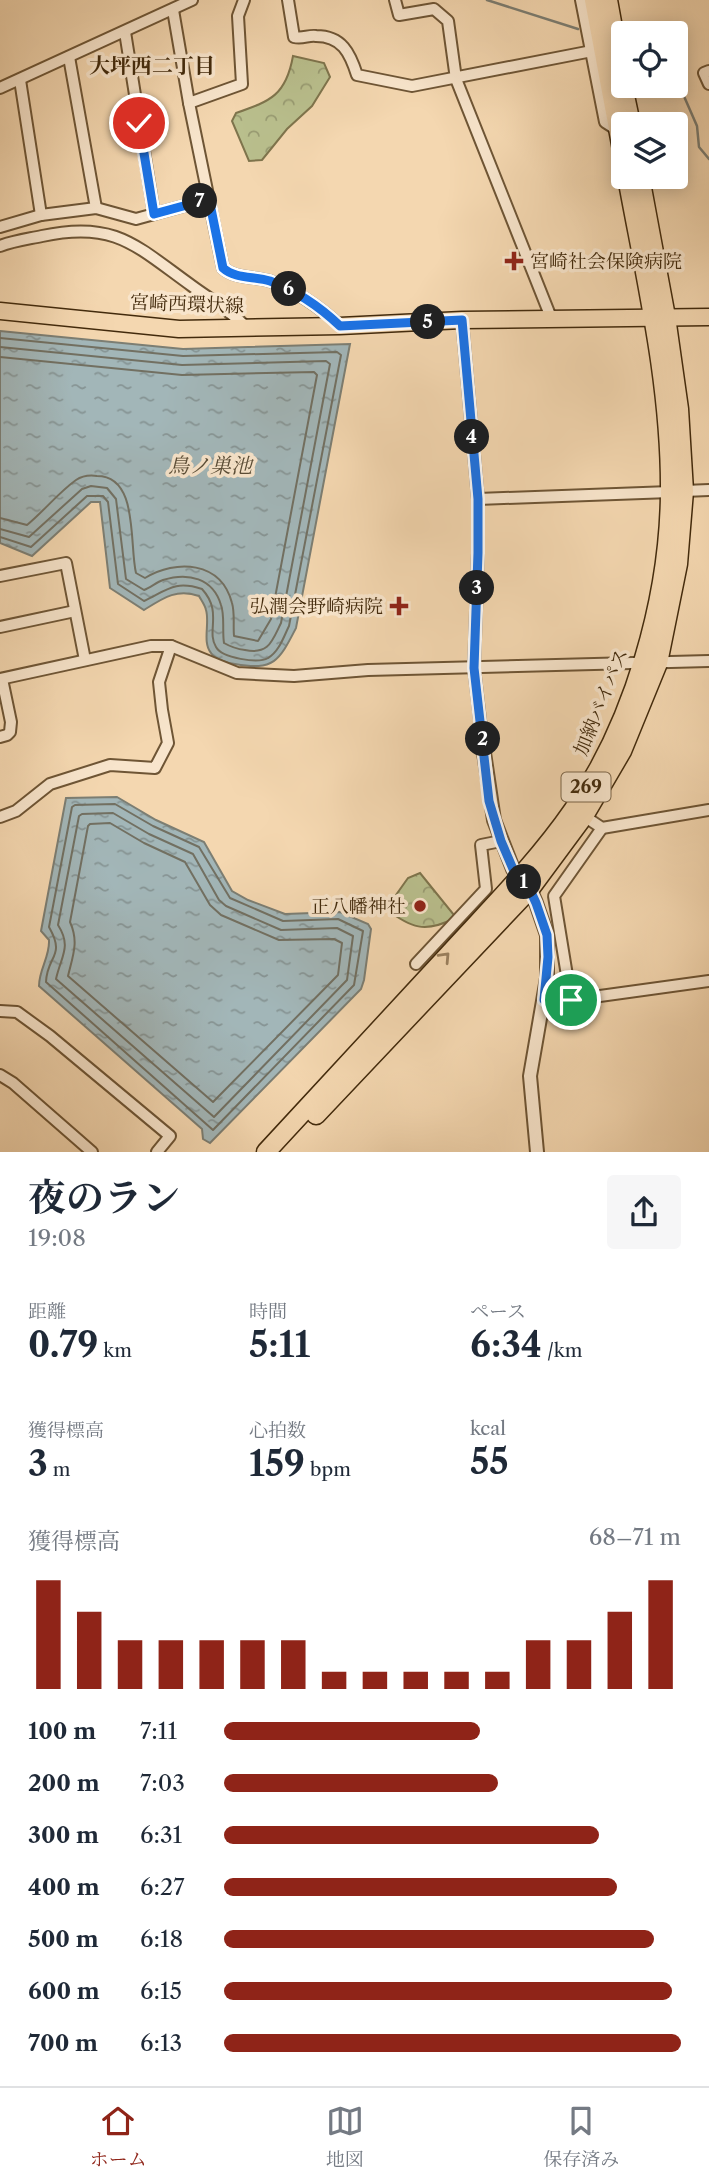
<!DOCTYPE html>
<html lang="ja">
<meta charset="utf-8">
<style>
body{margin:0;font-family:"Libre Caslon Text","Noto Serif JP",serif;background:#f6f6f7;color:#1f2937;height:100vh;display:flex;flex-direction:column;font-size:26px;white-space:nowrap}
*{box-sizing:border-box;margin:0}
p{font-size:23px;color:#747a83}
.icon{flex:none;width:38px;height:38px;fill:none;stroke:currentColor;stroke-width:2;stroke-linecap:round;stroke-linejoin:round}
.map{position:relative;height:1152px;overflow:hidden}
.sheet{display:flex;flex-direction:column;background:#fff;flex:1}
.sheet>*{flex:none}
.buttons{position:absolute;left:611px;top:21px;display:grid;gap:14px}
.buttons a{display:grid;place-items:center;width:77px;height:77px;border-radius:7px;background:#fff;box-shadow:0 4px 18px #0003;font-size:35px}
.pin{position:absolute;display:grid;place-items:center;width:60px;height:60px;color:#fff;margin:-30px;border:4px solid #fff;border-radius:50%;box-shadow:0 2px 7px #0007}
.km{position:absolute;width:35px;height:35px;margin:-18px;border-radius:50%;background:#222;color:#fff;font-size:19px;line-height:35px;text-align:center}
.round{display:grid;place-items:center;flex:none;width:74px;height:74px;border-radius:7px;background:#f6f6f7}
.overview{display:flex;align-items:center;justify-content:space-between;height:119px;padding:0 28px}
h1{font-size:38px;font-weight:700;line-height:52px}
.figures{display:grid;grid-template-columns:repeat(3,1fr);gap:10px;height:119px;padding:7px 28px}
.figures div{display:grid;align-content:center}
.figures b{font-size:35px;font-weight:700}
.figures small{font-size:19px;font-weight:400}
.figures p{font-size:19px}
.chart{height:196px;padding:14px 28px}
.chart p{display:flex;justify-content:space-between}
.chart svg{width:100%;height:126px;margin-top:7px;stroke:#8f2418;stroke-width:6}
ul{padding:0 28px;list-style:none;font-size:23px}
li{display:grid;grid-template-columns:112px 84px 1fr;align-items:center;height:52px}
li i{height:18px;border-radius:9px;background:#8f2418}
.menu{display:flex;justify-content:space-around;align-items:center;height:98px;border-top:2px solid #e0e1e3;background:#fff;font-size:19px;color:#747a83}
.menu a{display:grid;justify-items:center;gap:4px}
.menu .current{color:#8f2418}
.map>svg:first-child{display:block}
.forest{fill:url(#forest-crowns);stroke:#7e744c;stroke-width:2}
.water{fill:url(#water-ripples);stroke:#7c7e73;stroke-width:2}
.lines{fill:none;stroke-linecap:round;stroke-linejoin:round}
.shore{stroke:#727062;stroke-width:2}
.stream{stroke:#7c7e73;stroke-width:2.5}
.minor-casing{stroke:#6e5535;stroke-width:14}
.tertiary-casing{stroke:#6e5535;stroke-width:16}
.primary-casing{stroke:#422a0c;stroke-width:19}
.trunk-casing{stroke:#422a0c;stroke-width:21}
.minor{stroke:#f8e5cc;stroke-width:10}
.tertiary{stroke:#f8e5cc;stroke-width:12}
.primary{stroke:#f4d7b0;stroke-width:16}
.trunk{stroke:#f4d7b0;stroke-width:18}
.oneway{stroke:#9b805e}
.route-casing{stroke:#fff;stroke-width:14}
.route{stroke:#1a73e8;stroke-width:9}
.poi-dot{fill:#8f2418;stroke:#f8e5cc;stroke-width:2.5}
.labels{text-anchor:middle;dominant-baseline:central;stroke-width:7;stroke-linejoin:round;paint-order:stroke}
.shield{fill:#f8e5cc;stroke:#796246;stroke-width:2}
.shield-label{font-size:18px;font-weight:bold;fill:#422a0c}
.poi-label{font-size:19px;fill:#422a0c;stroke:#f8e5cc;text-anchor:end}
.street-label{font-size:19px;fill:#422a0c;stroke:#f8e5cc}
.neighbourhood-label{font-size:21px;font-weight:bold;fill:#422a0c;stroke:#f8e5cc}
.water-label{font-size:21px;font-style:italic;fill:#5a4d37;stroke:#f8e5cc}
</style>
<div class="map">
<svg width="709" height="1152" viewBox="0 0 709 1152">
<defs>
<pattern id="forest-crowns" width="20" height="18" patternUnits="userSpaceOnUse" patternTransform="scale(1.75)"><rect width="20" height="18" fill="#b9bf8d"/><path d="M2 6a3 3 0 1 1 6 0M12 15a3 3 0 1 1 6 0" fill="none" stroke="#989b72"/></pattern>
<pattern id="water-ripples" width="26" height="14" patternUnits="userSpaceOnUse" patternTransform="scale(1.75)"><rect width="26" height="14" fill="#a2b6b8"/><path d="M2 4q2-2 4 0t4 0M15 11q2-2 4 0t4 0" fill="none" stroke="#869494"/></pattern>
</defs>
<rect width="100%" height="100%" fill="#f4d7b0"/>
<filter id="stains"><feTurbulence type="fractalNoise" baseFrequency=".00286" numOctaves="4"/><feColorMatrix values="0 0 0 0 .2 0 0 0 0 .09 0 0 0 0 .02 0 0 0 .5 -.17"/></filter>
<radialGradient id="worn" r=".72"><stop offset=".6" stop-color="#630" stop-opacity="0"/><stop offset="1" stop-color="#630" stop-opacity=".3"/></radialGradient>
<g class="forest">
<path d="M293 56 324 63 330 77 312 106 287 129 262 160 249 161 232 121 236 113C271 101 286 95 293 56Z"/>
<path d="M420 873 454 915 453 919C425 933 411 928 386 909L408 878Z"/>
</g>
<g class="water">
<path d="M0 331 183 349 350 344 296 628C279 661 274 671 235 664 227 663 215 659 211 653 202 642 210 623 206 610 205 605 201 600 199 596 177 588 163 598 144 610L110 588 100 502H91L32 556 0 543Z"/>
<path d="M117 797 156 820 204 842 232 891 248 900 285 914 340 912 368 924 371 929 364 980 361 989 210 1143 203 1139 202 1129 39 986C39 969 50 957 49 940L41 931 66 798Z"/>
</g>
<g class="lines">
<g class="shore">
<path d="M0 338 183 356 337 352 341 355 289 626C284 636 279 652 268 658 258 664 222 658 216 647 206 631 223 612 202 589 175 580 167 590 144 601L118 584 108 502 103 496H87L31 547 0 537"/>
<path d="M0 347 182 365 326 361 330 364 281 623C272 641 269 655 245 650 237 649 231 647 224 643 222 631 225 616 221 605 213 578 188 572 163 580 157 582 151 587 144 590L126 579 116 499 107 488 91 486 82 489 29 537 0 529"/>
<path d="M0 357 182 375 314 372 317 375 271 619 258 641 234 636C233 626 235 613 232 603 221 561 176 559 145 578L136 573C129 544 139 476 97 476 90 475 82 476 76 480 58 493 44 511 27 525L0 518"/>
<path d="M115 804 153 826 199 847 230 898 283 921 338 919 363 931 354 985 213 1130 46 982C47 955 66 957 49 927L72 807 75 805Z"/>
<path d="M113 813 149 834 193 854 219 900 226 906 281 930 337 928 353 936 347 980 214 1117 56 979C61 956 72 947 58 925L79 816 82 814Z"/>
<path d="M110 823 144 843 185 862 210 905 221 915 279 940 334 939 342 943 338 975 213 1102 68 976C73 955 79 942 70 922L88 826 90 824Z"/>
</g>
<g class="stream">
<polyline points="487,0 578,29"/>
<polyline points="676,78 697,126 699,147 709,159"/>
</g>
<defs>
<g id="minor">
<path d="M288 0 294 37C303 39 308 35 316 36 342 36 350 53 357 75L412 86 592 51"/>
<polyline points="395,0 399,15 434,9 448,21 456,79 552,320"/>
<polyline points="581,0 605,122 619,131"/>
<path d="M173 10 189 103 223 268C235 279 254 276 270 281 296 291 320 307 340 326"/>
<polyline points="125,32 154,214"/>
<polyline points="69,57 96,208"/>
<polyline points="709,71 704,73 709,84"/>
<polyline points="20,80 41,215"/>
<polyline points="0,88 192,0"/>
<polyline points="189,103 242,84 238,16 244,0"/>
<polyline points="0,227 41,215 96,208 136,219 209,199"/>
<path d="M0 246C13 241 28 239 42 236 115 220 136 246 192 286 211 300 231 311 247 328"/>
<polyline points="462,320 478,499 478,553 474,668 483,746"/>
<polyline points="684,491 709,490"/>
<polyline points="478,499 670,492"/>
<polyline points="0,576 66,563 85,660"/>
<polyline points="0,627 75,611"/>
<polyline points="0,679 151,646 171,646 237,673 294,676 368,670 709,661"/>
<polyline points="0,737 7,735 10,732 11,722 2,679"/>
<polyline points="584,816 602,828 709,810"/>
<polyline points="0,817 16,811 50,784 110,765 155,768 168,743 162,710 159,682 171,646"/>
<polyline points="416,964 486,889 481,845 501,841"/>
<polyline points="544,1000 571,1000 709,981"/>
<polyline points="571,1000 554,896 602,828"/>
<polyline points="0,1011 17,1012 50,1036 170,1136 157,1152"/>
<polyline points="0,1075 13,1083 92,1152"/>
</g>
<polyline id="tertiary" points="483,746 494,820 513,869 530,889 536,903 547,935 547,978 530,1076 537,1152"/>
<polyline id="primary" points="0,311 179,329 340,326 462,320 709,317"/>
<g id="trunk">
<polyline points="594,0 623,155"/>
<polyline points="608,0 623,83"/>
<polyline points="623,86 631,124"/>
<polyline points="316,1115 530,889 584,816 622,751 658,663 678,564 684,491 679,409 666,317 640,177"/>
<path d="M266 1152C327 1086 388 1020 449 954 491 908 537 862 573 810 634 722 669 599 670 493 671 386 646 281 627 177"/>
</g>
</defs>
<use href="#minor" class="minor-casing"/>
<use href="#tertiary" class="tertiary-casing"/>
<use href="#primary" class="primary-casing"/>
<use href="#trunk" class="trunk-casing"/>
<use href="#minor" class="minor"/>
<use href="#tertiary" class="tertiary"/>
<use href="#primary" class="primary"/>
<use href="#trunk" class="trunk"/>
</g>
<defs><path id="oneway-chevron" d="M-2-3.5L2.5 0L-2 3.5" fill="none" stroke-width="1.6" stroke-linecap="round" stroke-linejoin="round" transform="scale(1.75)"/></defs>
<use class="oneway" href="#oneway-chevron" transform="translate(445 957) rotate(-47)"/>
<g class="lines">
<defs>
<path id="route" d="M139 123 154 214 209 199 223 268C235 279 254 276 270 281 297 291 320 307 340 326L462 320 478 499V553L474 668 489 801 501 841 513 869 530 890 536 903 547 935 548 957 544 1000H571"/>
</defs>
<use href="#route" class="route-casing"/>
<use href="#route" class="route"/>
</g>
<g class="poi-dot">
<path d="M510.5 250.5h7v7h7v7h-7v7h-7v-7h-7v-7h7z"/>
<path d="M395.5 595.5h7v7h7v7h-7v7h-7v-7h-7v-7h7z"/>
<circle cx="420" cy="906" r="7"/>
</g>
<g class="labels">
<rect class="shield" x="561.5" y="772.5" width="49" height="29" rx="5"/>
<g class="shield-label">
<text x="586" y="787">269</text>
</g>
<g class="poi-label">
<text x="530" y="261" text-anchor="start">宮崎社会保険病院</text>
<text x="383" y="606">弘潤会野崎病院</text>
<text x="406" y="906">正八幡神社</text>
</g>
<g class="street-label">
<text transform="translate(187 304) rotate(2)">宮崎西環状線</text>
<text transform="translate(601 702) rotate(-68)">加納バイパス</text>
</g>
<g class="neighbourhood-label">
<text x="152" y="65">大坪西二丁目</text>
</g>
<g class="water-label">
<text x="210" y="465">鳥ノ巣池</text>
</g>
</g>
<rect width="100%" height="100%" filter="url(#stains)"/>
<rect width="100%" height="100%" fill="url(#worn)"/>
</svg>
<div class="buttons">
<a><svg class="icon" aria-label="locate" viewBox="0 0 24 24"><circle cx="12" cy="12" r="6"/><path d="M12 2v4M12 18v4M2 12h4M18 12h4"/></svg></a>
<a><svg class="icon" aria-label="layers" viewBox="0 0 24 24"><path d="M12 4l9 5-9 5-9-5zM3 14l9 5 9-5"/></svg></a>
</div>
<div class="pin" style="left:571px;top:1000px;background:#1e9e55"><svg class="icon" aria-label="arrive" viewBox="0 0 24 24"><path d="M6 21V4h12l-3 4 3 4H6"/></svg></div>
<div class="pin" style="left:139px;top:123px;background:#d93025"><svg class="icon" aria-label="check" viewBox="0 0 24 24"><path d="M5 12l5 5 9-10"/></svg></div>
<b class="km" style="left:524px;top:882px">1</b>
<b class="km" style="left:483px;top:739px">2</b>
<b class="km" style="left:477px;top:588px">3</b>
<b class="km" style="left:472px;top:437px">4</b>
<b class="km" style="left:428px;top:322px">5</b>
<b class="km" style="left:289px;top:289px">6</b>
<b class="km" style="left:200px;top:201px">7</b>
</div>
<section class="sheet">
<div class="overview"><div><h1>夜のラン</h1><p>19:08</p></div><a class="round"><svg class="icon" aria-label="share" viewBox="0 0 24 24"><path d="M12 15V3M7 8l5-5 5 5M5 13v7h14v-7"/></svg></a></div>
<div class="figures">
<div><p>距離</p><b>0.79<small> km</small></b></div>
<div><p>時間</p><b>5:11</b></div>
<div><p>ペース</p><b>6:34<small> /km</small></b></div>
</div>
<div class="figures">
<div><p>獲得標高</p><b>3<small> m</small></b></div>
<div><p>心拍数</p><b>159<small> bpm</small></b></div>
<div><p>kcal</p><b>55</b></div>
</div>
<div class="chart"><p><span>獲得標高</span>68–71 m</p>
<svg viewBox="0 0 160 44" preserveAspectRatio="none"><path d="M5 44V6M15 44V17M25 44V27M35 44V27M45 44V27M55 44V27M65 44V27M75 44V38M85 44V38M95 44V38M105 44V38M115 44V38M125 44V27M135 44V27M145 44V17M155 44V6"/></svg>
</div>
<ul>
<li><b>100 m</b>7:11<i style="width:56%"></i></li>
<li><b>200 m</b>7:03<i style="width:60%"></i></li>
<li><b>300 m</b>6:31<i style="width:82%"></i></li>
<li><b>400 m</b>6:27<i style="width:86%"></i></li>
<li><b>500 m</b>6:18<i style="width:94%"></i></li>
<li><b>600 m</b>6:15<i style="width:98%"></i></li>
<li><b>700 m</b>6:13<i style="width:100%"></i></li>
</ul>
</section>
<nav class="menu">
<a class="current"><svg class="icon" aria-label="home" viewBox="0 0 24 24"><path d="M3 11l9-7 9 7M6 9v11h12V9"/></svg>ホーム</a>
<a><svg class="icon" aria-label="map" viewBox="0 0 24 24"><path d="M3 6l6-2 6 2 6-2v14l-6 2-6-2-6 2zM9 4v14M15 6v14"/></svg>地図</a>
<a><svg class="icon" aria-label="saved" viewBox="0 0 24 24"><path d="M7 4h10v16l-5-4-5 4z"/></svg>保存済み</a>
</nav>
